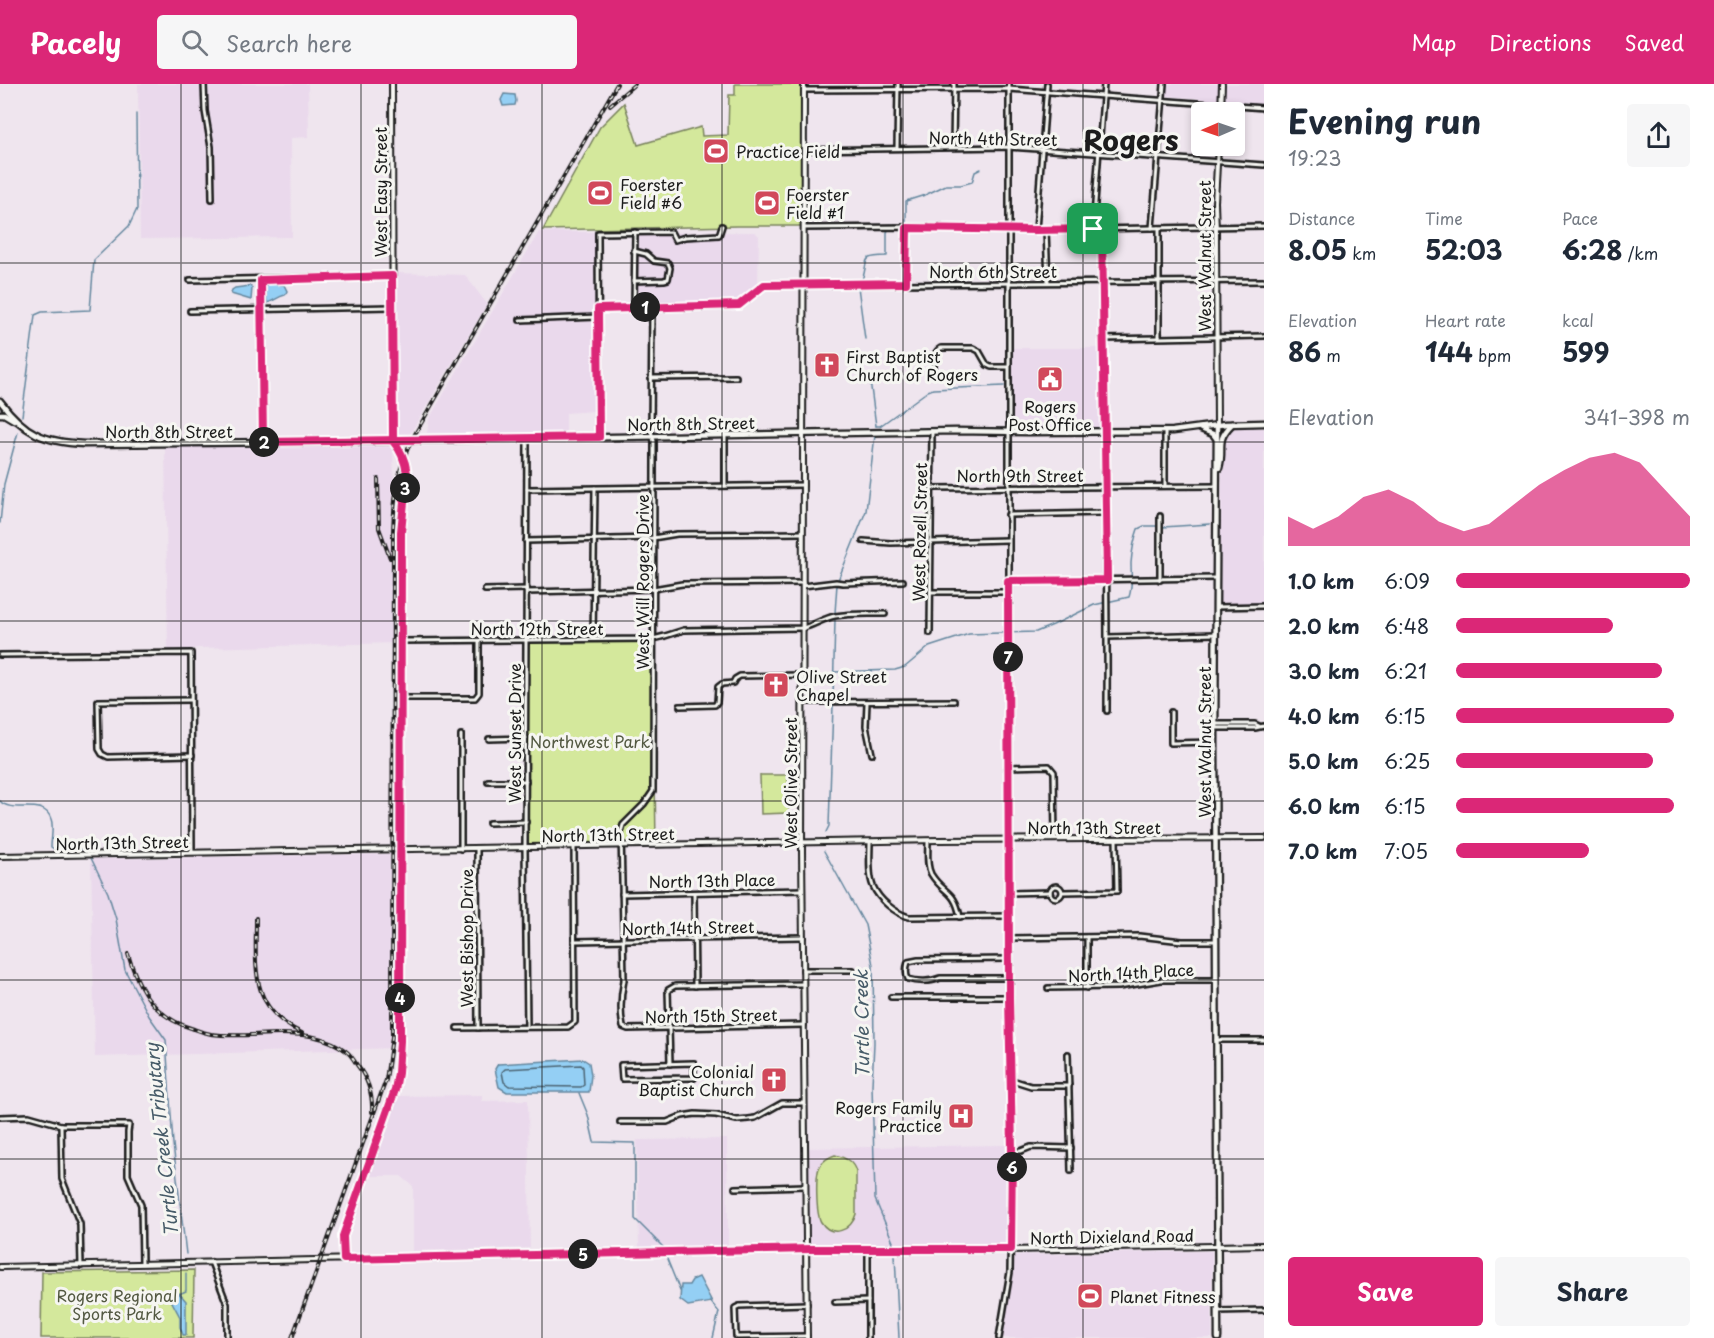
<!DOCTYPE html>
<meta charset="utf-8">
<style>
body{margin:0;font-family:"Playpen Sans",sans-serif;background:#f6f6f7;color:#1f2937;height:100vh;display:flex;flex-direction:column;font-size:22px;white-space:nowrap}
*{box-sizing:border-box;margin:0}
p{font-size:20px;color:#747a83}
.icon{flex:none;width:33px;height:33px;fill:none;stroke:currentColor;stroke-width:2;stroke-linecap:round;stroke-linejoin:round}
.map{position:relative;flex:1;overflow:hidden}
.sheet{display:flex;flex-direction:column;background:#fff;width:450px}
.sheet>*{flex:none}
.needle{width:39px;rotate:268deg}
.fabs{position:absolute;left:1191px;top:18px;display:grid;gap:12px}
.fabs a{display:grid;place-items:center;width:54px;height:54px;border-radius:6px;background:#fff;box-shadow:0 3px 9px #0003;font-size:30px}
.pin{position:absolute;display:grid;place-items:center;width:51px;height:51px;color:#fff;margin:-26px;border-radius:12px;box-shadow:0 3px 9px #0006}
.km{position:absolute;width:30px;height:30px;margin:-15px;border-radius:50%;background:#222;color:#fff;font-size:16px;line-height:30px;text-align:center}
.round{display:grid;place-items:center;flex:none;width:63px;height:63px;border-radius:6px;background:#f6f6f7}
.overview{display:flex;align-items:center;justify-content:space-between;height:102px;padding:0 24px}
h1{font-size:33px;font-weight:700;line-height:45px}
.figures{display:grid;grid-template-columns:repeat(3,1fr);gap:9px;height:102px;padding:6px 24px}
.figures div{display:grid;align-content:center}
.figures b{font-size:26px;font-weight:700}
.figures small{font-size:16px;font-weight:400}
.figures p{font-size:16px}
.chart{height:168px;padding:12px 24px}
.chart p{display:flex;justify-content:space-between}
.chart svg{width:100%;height:108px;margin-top:6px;fill:#db2777;opacity:.7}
.action{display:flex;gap:12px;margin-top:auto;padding:12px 24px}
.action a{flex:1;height:69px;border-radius:6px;background:#db2777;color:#fff;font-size:24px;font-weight:700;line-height:69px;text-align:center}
.action a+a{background:#f6f6f7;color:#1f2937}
ul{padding:0 24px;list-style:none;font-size:20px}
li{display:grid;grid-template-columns:96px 72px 1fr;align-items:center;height:45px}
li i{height:15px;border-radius:8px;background:#db2777}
header{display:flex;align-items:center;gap:36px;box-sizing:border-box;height:84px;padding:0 30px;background:#db2777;color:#fff}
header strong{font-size:28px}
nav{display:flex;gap:33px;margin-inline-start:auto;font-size:21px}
.search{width:420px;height:54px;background:#f6f6f7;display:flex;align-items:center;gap:15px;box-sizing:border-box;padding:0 21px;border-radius:6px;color:#747a83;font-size:22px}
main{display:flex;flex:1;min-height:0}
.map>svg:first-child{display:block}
.built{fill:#ead9ec}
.green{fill:#d4e89c;stroke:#78825c;stroke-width:1.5}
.water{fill:#94cff4;stroke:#64879e;stroke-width:1.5}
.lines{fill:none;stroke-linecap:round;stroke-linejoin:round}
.shore{stroke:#4c6472;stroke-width:1.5}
.stream{stroke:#64879e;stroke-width:1.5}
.street-casing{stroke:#1c1c1c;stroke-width:8}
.secondary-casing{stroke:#1c1c1c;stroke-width:8}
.primary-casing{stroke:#1c1c1c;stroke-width:9}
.street{stroke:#f6f6f2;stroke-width:3}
.secondary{stroke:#f6f6f2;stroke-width:4}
.primary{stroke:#f6f6f2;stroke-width:4.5}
.rail-casing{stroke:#1c1c1c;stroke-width:4}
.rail{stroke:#f6f6f2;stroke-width:1.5;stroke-dasharray:4.5;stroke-linecap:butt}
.route-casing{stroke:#fff;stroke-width:12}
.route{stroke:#db2777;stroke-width:8}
.grid{fill:none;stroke:#1c1c1c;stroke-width:1.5;stroke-opacity:0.55}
.labels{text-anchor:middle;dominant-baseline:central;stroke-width:6;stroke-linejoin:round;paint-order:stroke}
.street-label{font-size:16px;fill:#1c1c1c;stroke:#f6f6f2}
.poi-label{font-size:16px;fill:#1c1c1c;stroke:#f6f6f2;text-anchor:start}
.park-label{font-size:16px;fill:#535942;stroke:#f6f6f2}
.water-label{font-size:18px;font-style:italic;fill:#465b68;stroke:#f6f6f2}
.town-label{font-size:28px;font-weight:bold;fill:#1c1c1c;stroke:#f6f6f2}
</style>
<header>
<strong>Pacely</strong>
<div class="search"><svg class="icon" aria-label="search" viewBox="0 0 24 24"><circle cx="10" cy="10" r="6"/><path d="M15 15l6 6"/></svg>Search here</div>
<nav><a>Map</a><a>Directions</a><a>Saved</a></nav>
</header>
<main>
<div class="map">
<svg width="1264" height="1254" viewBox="0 0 1264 1254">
<rect width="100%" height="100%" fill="#efe5ee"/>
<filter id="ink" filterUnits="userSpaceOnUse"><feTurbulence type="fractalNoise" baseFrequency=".0167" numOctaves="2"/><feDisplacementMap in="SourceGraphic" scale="12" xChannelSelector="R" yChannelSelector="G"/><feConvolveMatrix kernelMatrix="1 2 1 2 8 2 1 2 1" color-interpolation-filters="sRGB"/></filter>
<g filter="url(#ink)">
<g class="built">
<polygon points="138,0 308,0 309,53 291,54 292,153 140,155"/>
<polygon points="1167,0 1264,0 1264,20 1166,12"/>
<polygon points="539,148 595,148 594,327 566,329 566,349 427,349 429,335"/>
<polygon points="755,148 759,152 758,200 734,219 631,220 631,149"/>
<polygon points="397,189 465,191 487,220 410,350 397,349"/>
<polygon points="1010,264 1102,264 1102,344 1008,344"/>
<polygon points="1234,344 1264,344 1264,519 1219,520 1223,357 1227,349"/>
<polygon points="393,362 398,559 198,564 168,569 165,363"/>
<polygon points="397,770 396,964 95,973 91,775"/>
<polygon points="482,1011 482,1017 528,1016 530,1164 413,1167 413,1102 401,1092 368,1092 390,1041 397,1012"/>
<polygon points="727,1055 728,1164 639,1165 637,1056"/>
<polygon points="1005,1061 1006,1161 806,1165 805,1064"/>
<polygon points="1212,1167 1212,1254 1002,1254 1015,1171"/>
</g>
<g class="green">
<polygon points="735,0 801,0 804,142 737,142 543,146 600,43 624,19 638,61 701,43 702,52 728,51 729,11 735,11"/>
<polygon points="653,555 656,761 525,764 526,557"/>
<polygon points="760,691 788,691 789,729 761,730"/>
<path d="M835 1071C846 1074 853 1077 856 1088V1130C852 1146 832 1155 821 1138 816 1130 815 1090 820 1082 823 1076 829 1073 835 1071Z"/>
<polygon points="194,1186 193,1254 41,1254 42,1188"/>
</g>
<g class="water">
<polygon points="504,10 515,11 516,17 515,21 503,22 501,16"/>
<path d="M268 199 284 201 287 207 285 211C277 213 274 217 267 219L265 202Z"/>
<polygon points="250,202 252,204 251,216 231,210 232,206 235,204"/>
<polygon points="583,975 589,979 591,991 589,1008 507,1008 499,1003 495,985 498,980"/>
<polygon points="699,1193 712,1218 688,1222 680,1216 681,1201 689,1201 692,1196"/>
<polygon points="179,1209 186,1217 186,1251 183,1251 180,1243 180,1233 172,1218 174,1213"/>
</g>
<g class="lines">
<polygon class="shore" points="581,981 583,983 584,1001 581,1003 509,1002 504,998 502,988 505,985"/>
<g class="stream">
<path d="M862 196C870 174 859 173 887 172V148L892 141 906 140V117L925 111 946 101H961L972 98 975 88 981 85"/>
<polyline points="858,203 865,255"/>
<polyline points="870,296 876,342"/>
<polyline points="22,332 35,231 42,228 90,226 94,176 129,142 137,125 136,30"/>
<polyline points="876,342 880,342 928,307 933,305 1004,302"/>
<polyline points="0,439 4,400 18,348"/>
<polyline points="1163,443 1210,440"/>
<polyline points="838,496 866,427 875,351"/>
<polyline points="835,529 837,500"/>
<path d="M833 588 895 586 905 583 929 563 969 550 1036 548 1053 541 1094 521 1129 513C1133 501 1131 491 1131 479 1132 467 1134 456 1138 445L1144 442H1157"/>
<polyline points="833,615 835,536"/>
<path d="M0 717C12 731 44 713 51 735 54 742 51 755 51 763L54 765H87"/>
<polyline points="826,748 829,742 833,621"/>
<polyline points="824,767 865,841 873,881 874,959 872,1001 875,1115 893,1158"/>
<polyline points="91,774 108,809 116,835 125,886 149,932 166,956 173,1060 186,1170"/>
<polyline points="579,1009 588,1031 594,1058 635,1059 635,1135 664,1164"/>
<polyline points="895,1171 899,1254"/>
<polyline points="667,1175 680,1207"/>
<polyline points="179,1210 186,1207 186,1189"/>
<polyline points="710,1217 719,1228 713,1254"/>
</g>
<defs>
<g id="street">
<polyline points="204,0 205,27 211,63 212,115"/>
<polyline points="804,6 1009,5 1264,24"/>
<polyline points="953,63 954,0"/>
<polyline points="897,64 898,0"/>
<polyline points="804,66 1008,63 1264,81"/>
<polyline points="804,144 907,143 1036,146 1264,142"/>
<polyline points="1152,144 1164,0"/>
<polyline points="1093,145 1104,0"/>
<path d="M1102 145C1103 306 1108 467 1107 627"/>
<polyline points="1036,146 1047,0"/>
<polyline points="1046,146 1048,198"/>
<polyline points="190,196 392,192"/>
<polyline points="261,196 263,358"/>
<polyline points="634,197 664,196 668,195 670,184 668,179 654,177 646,170 634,167"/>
<polyline points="906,199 907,143"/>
<polyline points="634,223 635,148"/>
<path d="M652 223 651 347 654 357V377L653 707 644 720 623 741 621 748 624 896C621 910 620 928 623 943L628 945 804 941"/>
<path d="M598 225 732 222C746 220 752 208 764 201L1264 197"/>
<polyline points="190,227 392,223"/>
<polyline points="520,236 598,233"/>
<polyline points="1159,253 1159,144"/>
<polyline points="1103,255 1264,252"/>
<path d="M934 284C934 275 933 269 941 264H973L979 267 987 281 991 283H1008"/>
<polyline points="651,294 736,293"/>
<polyline points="1165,347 1165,402"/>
<polyline points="599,353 598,149 671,148 675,156 685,153 719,151 722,142"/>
<polyline points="725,402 725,351"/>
<polyline points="933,404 1216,402"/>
<polyline points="527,405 803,401"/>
<polyline points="1008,431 1105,429"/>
<polyline points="1160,432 1160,496"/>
<polyline points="526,457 653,454 677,450 802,449"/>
<polyline points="863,457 891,459 1008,456"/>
<polyline points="1008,497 1216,494"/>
<polyline points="803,502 836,498 843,499 903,497"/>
<polyline points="485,506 527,505"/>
<polyline points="527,508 653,505 682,500 803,499"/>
<polyline points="932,508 1008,508"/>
<polyline points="1216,523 1264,522"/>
<polyline points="930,549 932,347"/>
<polyline points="1108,553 1216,550"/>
<polyline points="593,555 595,404"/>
<path d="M402 557 653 555 665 552 684 546 803 544C815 541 824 534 835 532 851 529 869 530 885 530"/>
<polyline points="0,571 191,569 192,768"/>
<polyline points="401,614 475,614 479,609 479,557"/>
<polyline points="191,616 98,617 99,665 102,670 108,673 192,671"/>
<polyline points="803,618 954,617"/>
<polyline points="867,619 866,642 872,670"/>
<polyline points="680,622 715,621 717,618 718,603 722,600 733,599 735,595 740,592 802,591"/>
<polyline points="1171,628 1171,659 1215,658"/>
<polyline points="1216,640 1255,640 1259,642"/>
<polyline points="1215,644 1255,644 1264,642"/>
<polyline points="489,655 526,654"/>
<polyline points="1008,683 1049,682 1054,688 1055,755"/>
<polyline points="488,697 526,697"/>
<polyline points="489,739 526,738"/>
<path d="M928 757C928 767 926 781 931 790 943 810 955 805 960 833"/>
<path d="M870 758C870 771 868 790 873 802 879 816 895 829 909 833L1009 832"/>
<polyline points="461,765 461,651"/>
<polyline points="477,765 478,944"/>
<circle cx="1056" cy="808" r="6"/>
<polyline points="1063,808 1117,807 1116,755"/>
<polyline points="694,809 695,902"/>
<polyline points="1009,809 1050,808"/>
<polyline points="622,810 802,806"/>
<polyline points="1087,853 1087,904"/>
<polyline points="1010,854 1139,852 1182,857 1216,857"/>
<polyline points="574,857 803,853"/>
<polyline points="803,886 853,886"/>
<path d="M1009 894H940C931 898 918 898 908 895 905 889 906 884 908 878L918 876 1010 875"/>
<polyline points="1048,904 1119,903 1161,896 1216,896"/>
<polyline points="891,913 1009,913"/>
<polyline points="527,943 525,764 527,354"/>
<polyline points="457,944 568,943 575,938 574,762"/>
<polyline points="1216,956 1264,956"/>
<polyline points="1068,970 1071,1087"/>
<polygon points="694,979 694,994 622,995 621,981"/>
<polyline points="670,980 668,906 675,902 803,900"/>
<polyline points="1012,996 1031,1002 1069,1002"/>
<polyline points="0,1033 29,1032 61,1041 129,1041 128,1048 128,1091 141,1121 142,1179"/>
<polyline points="620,1038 667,1038 682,1032 695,1030 716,1031 737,1036 748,1035 755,1034 782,1019 804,1019"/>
<polyline points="61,1041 62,1095 80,1140 81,1182"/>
<polyline points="1012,1067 1021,1067 1031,1063 1071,1064"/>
<polyline points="735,1104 805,1102"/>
<polyline points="211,1178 227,1220 227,1254"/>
<polyline points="835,1218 868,1217"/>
<polyline points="1218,1227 1264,1226"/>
<polyline points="807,1252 737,1253 736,1252 735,1224 739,1222 807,1220"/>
<polyline points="868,1254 868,1166"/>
<polyline points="999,1254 1010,1188 1012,1065 1009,832 1009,0"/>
</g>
<g id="secondary">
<polyline points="804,0 802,767 807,1254"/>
<polyline points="1221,28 1222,0"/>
<polyline points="1217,341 1216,147 1215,118 1218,62"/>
<polyline points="0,772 939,756 1264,754"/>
<path d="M343 1175V1152L395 1007 398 989 400 957 401 448 407 389C405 376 401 366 393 357L392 0"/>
<polyline points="0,1183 806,1165 1003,1166 1264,1161"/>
</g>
<g id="primary">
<path d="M0 317C24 349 43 358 84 360L393 357 956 347 1028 348 1173 347 1226 340 1264 339"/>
<polyline points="0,330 4,330 14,336"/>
<polyline points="1217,341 1215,658 1218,1254"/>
<polyline points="1201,345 1213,350 1216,354"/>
<path d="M1219 384C1225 363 1214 358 1232 340"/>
</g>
</defs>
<use href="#street" class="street-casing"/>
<use href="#secondary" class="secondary-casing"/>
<use href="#primary" class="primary-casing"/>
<use href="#street" class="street"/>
<use href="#secondary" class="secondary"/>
<use href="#primary" class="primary"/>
<defs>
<g id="rail">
<polyline points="610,21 635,0"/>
<polyline points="378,395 379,444 390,474"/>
<path d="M256 834C256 883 249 925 302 949"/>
<path d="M128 870C139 907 155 934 194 945 199 947 206 949 211 950 234 953 258 950 280 950 303 950 327 952 346 967 350 970 354 976 357 981 368 995 373 1009 372 1028"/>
<path d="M292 1254 386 996 392 953 393 449C394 414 397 381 415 350L617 0"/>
</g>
</defs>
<use href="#rail" class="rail-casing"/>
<use href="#rail" class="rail"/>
</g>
</g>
<g class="lines" filter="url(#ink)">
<defs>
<path id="route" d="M1093 145 1035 146 907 144 906 199 764 201 739 221 598 225 599 353 263 358 261 196 392 192 393 357C401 366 405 376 407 389L401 448 400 957 398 989 395 1006 343 1152 344 1175 811 1165H1011L1012 1065 1009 913 1008 497 1107 496 1102 145H1093"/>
</defs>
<use href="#route" class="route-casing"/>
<use href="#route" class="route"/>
</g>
<path class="grid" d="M181 0V1254M361 0V1254M542 0V1254M722 0V1254M903 0V1254M1083 0V1254M0 179H1264M0 358H1264M0 537H1264M0 717H1264M0 896H1264M0 1075H1264"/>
<defs>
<symbol id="stadium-square" viewBox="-11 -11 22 22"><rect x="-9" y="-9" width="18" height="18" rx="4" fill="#d1495b" stroke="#f6f6f2"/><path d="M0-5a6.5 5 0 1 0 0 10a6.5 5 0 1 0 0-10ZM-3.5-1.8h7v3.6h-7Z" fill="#fff"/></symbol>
<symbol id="church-square" viewBox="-11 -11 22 22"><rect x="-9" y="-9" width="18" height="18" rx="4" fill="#d1495b" stroke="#f6f6f2"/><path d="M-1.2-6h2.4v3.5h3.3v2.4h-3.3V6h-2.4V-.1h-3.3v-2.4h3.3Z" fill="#fff"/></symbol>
<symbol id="civic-square" viewBox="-11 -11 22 22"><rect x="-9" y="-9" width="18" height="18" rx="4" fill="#d1495b" stroke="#f6f6f2"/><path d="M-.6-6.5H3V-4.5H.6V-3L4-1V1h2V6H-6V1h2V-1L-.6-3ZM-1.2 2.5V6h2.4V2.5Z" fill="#fff"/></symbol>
<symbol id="hospital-square" viewBox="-11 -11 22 22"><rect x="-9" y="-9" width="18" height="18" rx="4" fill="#d1495b" stroke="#f6f6f2"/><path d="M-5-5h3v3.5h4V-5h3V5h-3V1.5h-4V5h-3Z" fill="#fff"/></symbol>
</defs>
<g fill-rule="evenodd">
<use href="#stadium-square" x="701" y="52" width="30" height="30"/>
<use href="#stadium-square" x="585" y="94" width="30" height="30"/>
<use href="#stadium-square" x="752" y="104" width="30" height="30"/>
<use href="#church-square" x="812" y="266" width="30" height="30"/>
<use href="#civic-square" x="1035" y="280" width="30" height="30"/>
<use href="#church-square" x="761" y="586" width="30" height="30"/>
<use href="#church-square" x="759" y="981" width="30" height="30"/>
<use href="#hospital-square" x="946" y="1017" width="30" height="30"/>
<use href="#stadium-square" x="1075" y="1197" width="30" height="30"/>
</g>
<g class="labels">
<g class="street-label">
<text transform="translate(993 54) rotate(1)">North 4th Street</text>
<text transform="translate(380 108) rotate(-90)">West Easy Street</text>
<text transform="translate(1204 172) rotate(-90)">West Walnut Street</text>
<text x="993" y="187">North 6th Street</text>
<text transform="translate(691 339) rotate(-1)">North 8th Street</text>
<text x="169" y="347">North 8th Street</text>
<text x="1020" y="391">North 9th Street</text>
<text transform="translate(919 448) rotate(-89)">West Rozell Street</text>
<text transform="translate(642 498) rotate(-90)">West Will Rogers Drive</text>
<text x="537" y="544">North 12th Street</text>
<text transform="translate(514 649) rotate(-90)">West Sunset Drive</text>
<text transform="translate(1204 658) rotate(-90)">West Walnut Street</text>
<text transform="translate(790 699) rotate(-90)">West Olive Street</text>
<text x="1094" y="743">North 13th Street</text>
<text transform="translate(608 750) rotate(-1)">North 13th Street</text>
<text transform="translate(122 758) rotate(-1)">North 13th Street</text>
<text transform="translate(712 796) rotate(-1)">North 13th Place</text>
<text transform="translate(688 843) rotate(-1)">North 14th Street</text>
<text transform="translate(466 854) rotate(-90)">West Bishop Drive</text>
<text transform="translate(1131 888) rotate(-3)">North 14th Place</text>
<text transform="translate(711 931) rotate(-1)">North 15th Street</text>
<text transform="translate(1112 1152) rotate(-1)">North Dixieland Road</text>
</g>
<g class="poi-label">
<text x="736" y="67">Practice Field</text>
<text x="620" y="100">Foerster<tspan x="620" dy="18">Field #6</tspan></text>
<text x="786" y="110">Foerster<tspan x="786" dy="18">Field #1</tspan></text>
<text x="846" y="272">First Baptist<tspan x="846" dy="18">Church of Rogers</tspan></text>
<text x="1050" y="322" text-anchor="middle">Rogers<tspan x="1050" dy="18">Post Office</tspan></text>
<text x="796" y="592">Olive Street<tspan x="796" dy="18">Chapel</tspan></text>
<text x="754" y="987" text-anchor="end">Colonial<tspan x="754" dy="18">Baptist Church</tspan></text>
<text x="942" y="1023" text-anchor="end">Rogers Family<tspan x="942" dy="18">Practice</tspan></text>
<text x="1110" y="1212">Planet Fitness</text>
</g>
<g class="park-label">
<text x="590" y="657">Northwest Park</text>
<text x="117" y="1211">Rogers Regional<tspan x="117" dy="18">Sports Park</tspan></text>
</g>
<g class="water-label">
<text transform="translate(861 940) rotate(-91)">Turtle Creek</text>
<text transform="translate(161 1056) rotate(-96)">Turtle Creek Tributary</text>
</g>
<g class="town-label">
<text x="1131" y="55">Rogers</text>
</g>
</g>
</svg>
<div class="fabs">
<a><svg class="needle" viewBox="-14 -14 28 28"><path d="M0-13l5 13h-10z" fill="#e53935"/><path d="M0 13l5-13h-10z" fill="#747a83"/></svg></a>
</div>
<div class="pin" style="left:1093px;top:145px;background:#1e9e55"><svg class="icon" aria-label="arrive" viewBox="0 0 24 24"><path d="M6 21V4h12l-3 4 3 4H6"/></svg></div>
<b class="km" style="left:645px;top:223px">1</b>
<b class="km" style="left:264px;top:358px">2</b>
<b class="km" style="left:405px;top:404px">3</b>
<b class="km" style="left:400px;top:914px">4</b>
<b class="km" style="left:583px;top:1170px">5</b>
<b class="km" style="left:1012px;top:1083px">6</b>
<b class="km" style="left:1008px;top:573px">7</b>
</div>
<section class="sheet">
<div class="overview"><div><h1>Evening run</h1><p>19:23</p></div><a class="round"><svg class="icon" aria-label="share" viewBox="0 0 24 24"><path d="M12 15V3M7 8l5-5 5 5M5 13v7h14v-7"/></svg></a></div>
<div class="figures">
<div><p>Distance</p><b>8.05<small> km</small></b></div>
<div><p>Time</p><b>52:03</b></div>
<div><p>Pace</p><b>6:28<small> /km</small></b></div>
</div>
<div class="figures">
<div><p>Elevation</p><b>86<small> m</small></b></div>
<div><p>Heart rate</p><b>144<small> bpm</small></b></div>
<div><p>kcal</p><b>599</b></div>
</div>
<div class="chart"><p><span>Elevation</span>341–398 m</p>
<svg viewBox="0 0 160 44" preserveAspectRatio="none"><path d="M0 44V32L10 37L20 32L30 24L40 21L50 26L60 34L70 38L80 35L90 27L100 19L110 13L120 8L130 6L140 10L150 21L160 32V44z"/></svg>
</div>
<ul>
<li><b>1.0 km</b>6:09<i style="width:100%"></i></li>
<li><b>2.0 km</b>6:48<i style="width:67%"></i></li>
<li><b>3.0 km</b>6:21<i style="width:88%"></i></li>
<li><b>4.0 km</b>6:15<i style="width:93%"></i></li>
<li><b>5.0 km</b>6:25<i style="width:84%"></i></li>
<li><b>6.0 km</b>6:15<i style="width:93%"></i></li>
<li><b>7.0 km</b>7:05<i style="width:57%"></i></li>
</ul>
<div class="action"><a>Save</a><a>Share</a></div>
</section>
</main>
